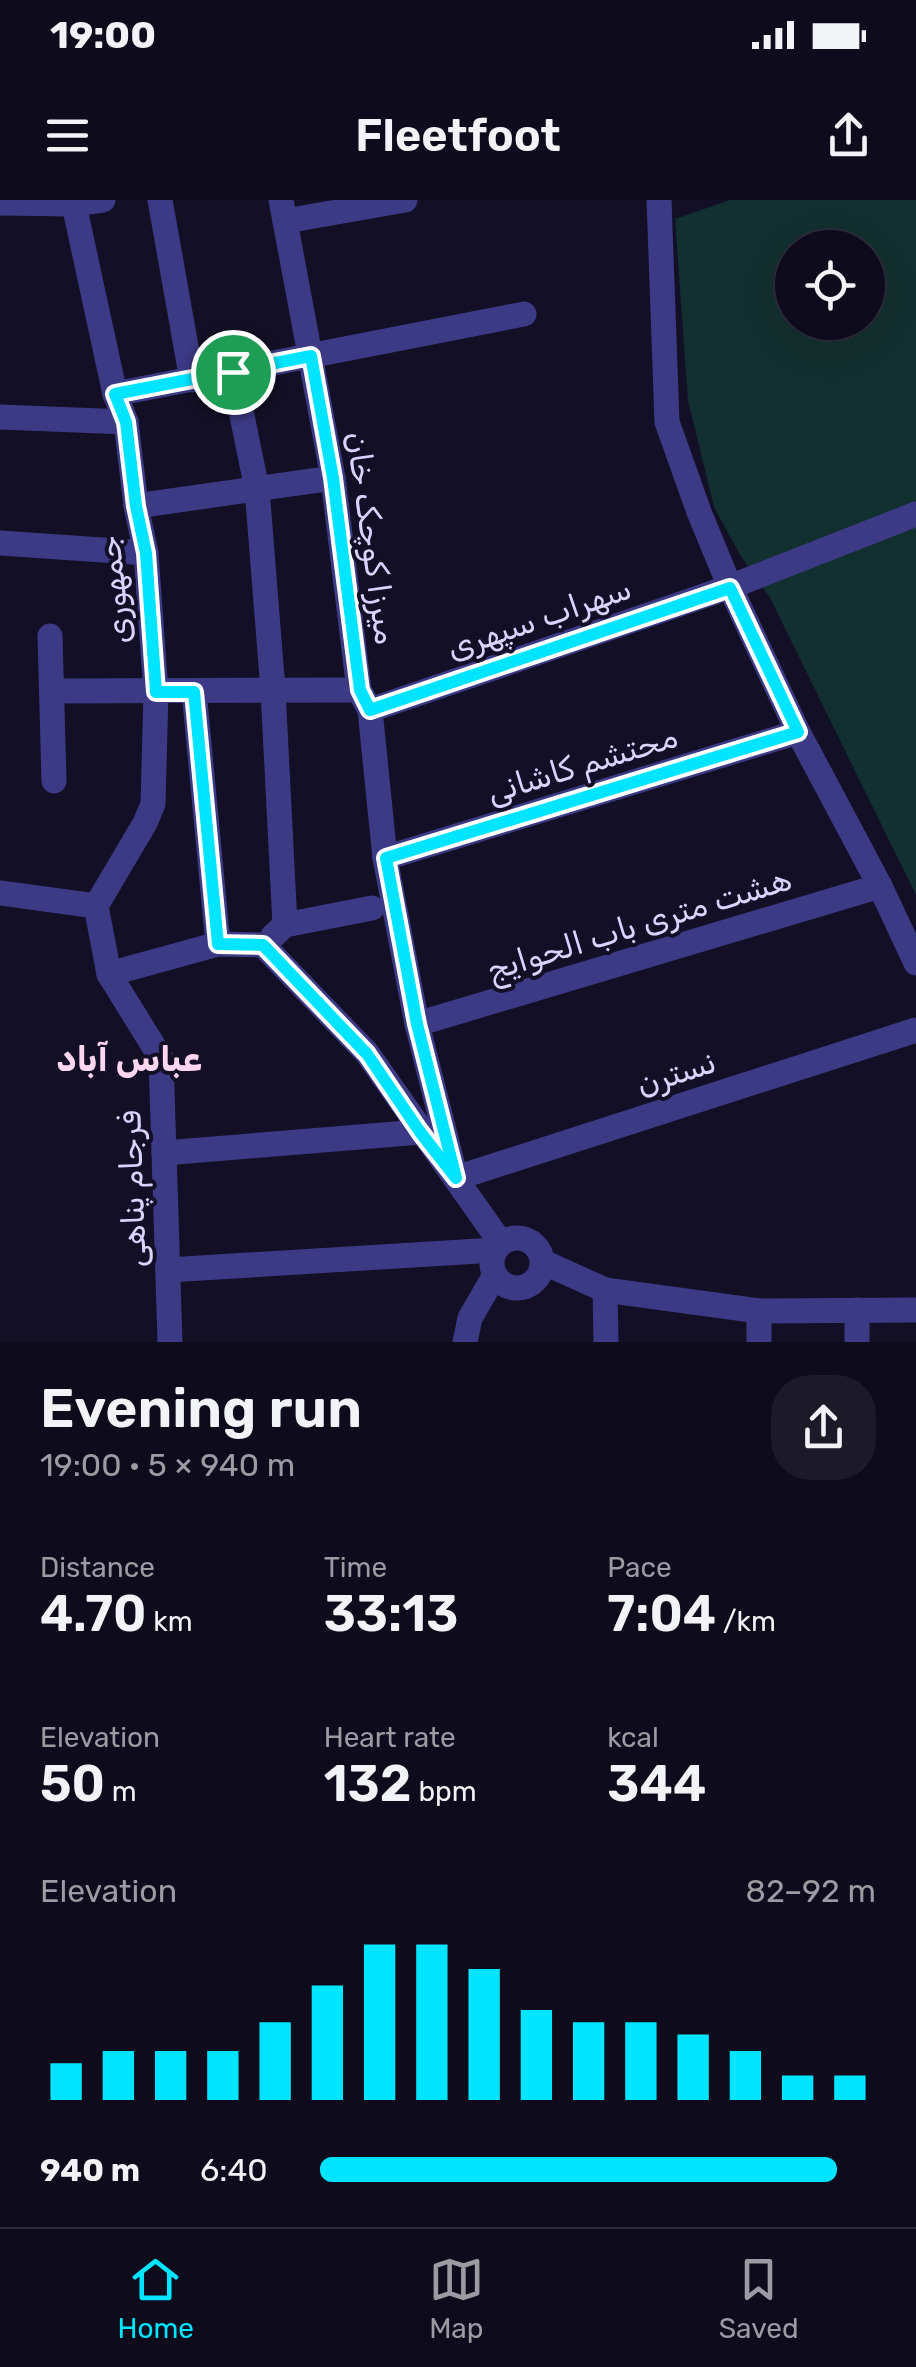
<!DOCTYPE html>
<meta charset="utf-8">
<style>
body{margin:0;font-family:Rubik,Cairo,sans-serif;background:#1c1929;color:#f1f3f6;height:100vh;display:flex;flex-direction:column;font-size:38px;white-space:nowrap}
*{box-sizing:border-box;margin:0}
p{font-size:32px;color:#9b9ba3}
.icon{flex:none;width:55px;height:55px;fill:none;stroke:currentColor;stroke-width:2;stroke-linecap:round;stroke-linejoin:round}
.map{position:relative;height:1142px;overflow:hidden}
.side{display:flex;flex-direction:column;background:#0e0b1c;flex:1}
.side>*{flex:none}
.buttons{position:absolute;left:775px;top:30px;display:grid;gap:20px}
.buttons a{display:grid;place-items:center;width:110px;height:110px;border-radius:50%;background:#0e0b1c;box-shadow:0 10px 40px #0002,0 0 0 2px #2e2b3b;font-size:50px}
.pin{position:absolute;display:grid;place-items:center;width:85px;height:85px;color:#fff;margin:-42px;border:5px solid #fff;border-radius:50%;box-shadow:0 2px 10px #0007}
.round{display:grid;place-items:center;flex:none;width:105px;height:105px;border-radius:40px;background:#1c1929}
.summary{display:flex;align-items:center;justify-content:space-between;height:170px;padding:0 40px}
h1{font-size:55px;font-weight:600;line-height:75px}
.figures{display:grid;grid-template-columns:repeat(3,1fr);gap:15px;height:170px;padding:10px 40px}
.figures div{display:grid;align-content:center}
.figures b{font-size:50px;font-weight:600}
.figures small{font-size:28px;font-weight:400}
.figures p{font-size:28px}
.chart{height:280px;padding:20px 40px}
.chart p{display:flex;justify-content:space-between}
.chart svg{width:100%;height:180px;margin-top:10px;stroke:#00e5ff;stroke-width:6}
ul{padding:0 40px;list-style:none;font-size:32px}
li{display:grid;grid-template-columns:160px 120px 1fr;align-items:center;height:75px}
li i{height:25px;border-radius:12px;background:#00e5ff}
.status{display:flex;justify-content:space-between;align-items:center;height:70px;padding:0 50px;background:#0e0b1c;direction:ltr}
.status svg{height:28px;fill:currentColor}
header{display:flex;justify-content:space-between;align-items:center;height:130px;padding:0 40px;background:#0e0b1c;font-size:45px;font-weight:600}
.dock{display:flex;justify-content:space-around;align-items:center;height:140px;border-top:2px solid #2e2b3b;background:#0e0b1c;font-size:28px;color:#9b9ba3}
.dock a{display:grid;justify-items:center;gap:5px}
.dock .selected{color:#00e5ff}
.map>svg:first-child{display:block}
.green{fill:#12302f;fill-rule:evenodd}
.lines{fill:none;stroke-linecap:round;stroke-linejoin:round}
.minor{stroke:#3d3a85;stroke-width:25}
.route-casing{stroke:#fff;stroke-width:20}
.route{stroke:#00e5ff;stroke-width:12}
.labels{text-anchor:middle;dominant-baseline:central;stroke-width:8;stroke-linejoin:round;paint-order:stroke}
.street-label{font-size:32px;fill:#d9d4ff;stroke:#130f26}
.neighbourhood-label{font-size:35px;font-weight:bold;fill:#ffd6f0;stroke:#130f26}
</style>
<div class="status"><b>19:00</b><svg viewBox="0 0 49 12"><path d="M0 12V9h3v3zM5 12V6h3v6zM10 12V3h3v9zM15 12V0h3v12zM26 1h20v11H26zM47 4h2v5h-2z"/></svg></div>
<header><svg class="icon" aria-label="menu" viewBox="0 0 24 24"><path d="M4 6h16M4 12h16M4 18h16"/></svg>Fleetfoot<svg class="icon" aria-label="share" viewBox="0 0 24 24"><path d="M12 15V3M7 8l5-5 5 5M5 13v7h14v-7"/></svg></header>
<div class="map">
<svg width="916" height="1142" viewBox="0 0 916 1142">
<rect width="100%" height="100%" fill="#130f26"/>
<path class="green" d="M730 0H916V695L770 398 740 355 714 307 688 201 675 19ZM792 48H868V122H792Z"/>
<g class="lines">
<g class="minor">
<polyline points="73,0 115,194 126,222 136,306 146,353 156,492 153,604 145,623 96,706"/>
<polyline points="160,0 192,180"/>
<polyline points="281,0 333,278 359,490 370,510 385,658 417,824 456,978 916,830"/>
<polyline points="659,0 667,222 699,312 730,387 798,532 880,686 916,763"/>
<polyline points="0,3 74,4 103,0"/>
<polyline points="286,21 405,0"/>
<polyline points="233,172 257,289 273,490 285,725"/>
<polyline points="115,194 524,114"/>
<polyline points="0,217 126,222"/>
<polyline points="136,306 333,278"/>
<polyline points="0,343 146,353"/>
<polyline points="50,436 54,581"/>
<polyline points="52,491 359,490"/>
<polyline points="194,491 218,744"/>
<polyline points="370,510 730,387 916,314"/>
<polyline points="385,658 798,532"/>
<polyline points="0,693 96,706 109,774 161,858 170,1142"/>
<polyline points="273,736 285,725 372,708"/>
<polyline points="109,774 218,744 263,745 367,853 501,1043"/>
<polyline points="417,824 880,686"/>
<polyline points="164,953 420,932"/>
<circle cx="517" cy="1063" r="25"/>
<polyline points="543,1062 605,1090 759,1111 916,1110"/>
<polyline points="168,1070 495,1050"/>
<polyline points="605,1090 606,1142"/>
<polyline points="759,1111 759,1142"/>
<polyline points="465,1142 470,1118 495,1075"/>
<polyline points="857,1142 857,1110"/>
</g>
</g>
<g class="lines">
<defs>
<polygon id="route" points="311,156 333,278 360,490 370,510 730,388 798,532 386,658 417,824 456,978 420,932 367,854 263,745 218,744 194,492 156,492 146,353 136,306 126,222 115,194"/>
</defs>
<use href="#route" class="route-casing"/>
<use href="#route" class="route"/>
</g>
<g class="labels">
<g class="street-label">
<text transform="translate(372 338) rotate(82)">میرزا کوچک خان</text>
<text transform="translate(114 390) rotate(-96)">جمهوری</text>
<text transform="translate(539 418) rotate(-19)">سهراب سپهری</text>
<text transform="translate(582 564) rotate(-17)">محتشم کاشانی</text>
<text transform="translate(639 724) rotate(-17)">هشت متری باب الحوایج</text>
<text transform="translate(676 873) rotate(-18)">نسترن</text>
<text transform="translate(132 989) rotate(-92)">فرجام پناهی</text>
</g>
<g class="neighbourhood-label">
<text x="129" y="859">عباس آباد</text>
</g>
</g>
</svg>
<div class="buttons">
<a><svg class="icon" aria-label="locate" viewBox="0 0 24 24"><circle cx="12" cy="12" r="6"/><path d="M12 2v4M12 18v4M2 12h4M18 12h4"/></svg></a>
</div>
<div class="pin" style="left:233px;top:172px;background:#1e9e55"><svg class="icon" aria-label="arrive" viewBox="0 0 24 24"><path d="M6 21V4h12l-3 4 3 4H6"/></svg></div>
</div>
<section class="side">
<div class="summary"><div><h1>Evening run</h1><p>19:00 · 5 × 940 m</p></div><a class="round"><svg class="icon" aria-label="share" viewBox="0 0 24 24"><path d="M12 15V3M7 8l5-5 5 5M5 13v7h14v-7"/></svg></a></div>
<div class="figures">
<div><p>Distance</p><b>4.70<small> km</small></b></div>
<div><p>Time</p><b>33:13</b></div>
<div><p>Pace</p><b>7:04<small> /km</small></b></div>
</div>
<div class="figures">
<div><p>Elevation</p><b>50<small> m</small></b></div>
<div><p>Heart rate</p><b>132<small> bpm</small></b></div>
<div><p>kcal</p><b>344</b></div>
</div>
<div class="chart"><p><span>Elevation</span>82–92 m</p>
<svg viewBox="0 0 160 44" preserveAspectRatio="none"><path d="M5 44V35M15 44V32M25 44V32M35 44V32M45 44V25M55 44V16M65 44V6M75 44V6M85 44V12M95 44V22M105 44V25M115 44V25M125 44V28M135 44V32M145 44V38M155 44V38"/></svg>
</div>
<ul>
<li><b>940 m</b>6:40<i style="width:93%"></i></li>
</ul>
</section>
<nav class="dock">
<a class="selected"><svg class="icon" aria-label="home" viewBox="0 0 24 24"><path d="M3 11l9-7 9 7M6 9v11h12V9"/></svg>Home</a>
<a><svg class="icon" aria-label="map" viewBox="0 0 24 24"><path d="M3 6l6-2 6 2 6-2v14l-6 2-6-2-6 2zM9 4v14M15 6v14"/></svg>Map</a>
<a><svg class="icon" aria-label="saved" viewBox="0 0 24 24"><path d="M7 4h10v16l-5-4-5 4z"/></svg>Saved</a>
</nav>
